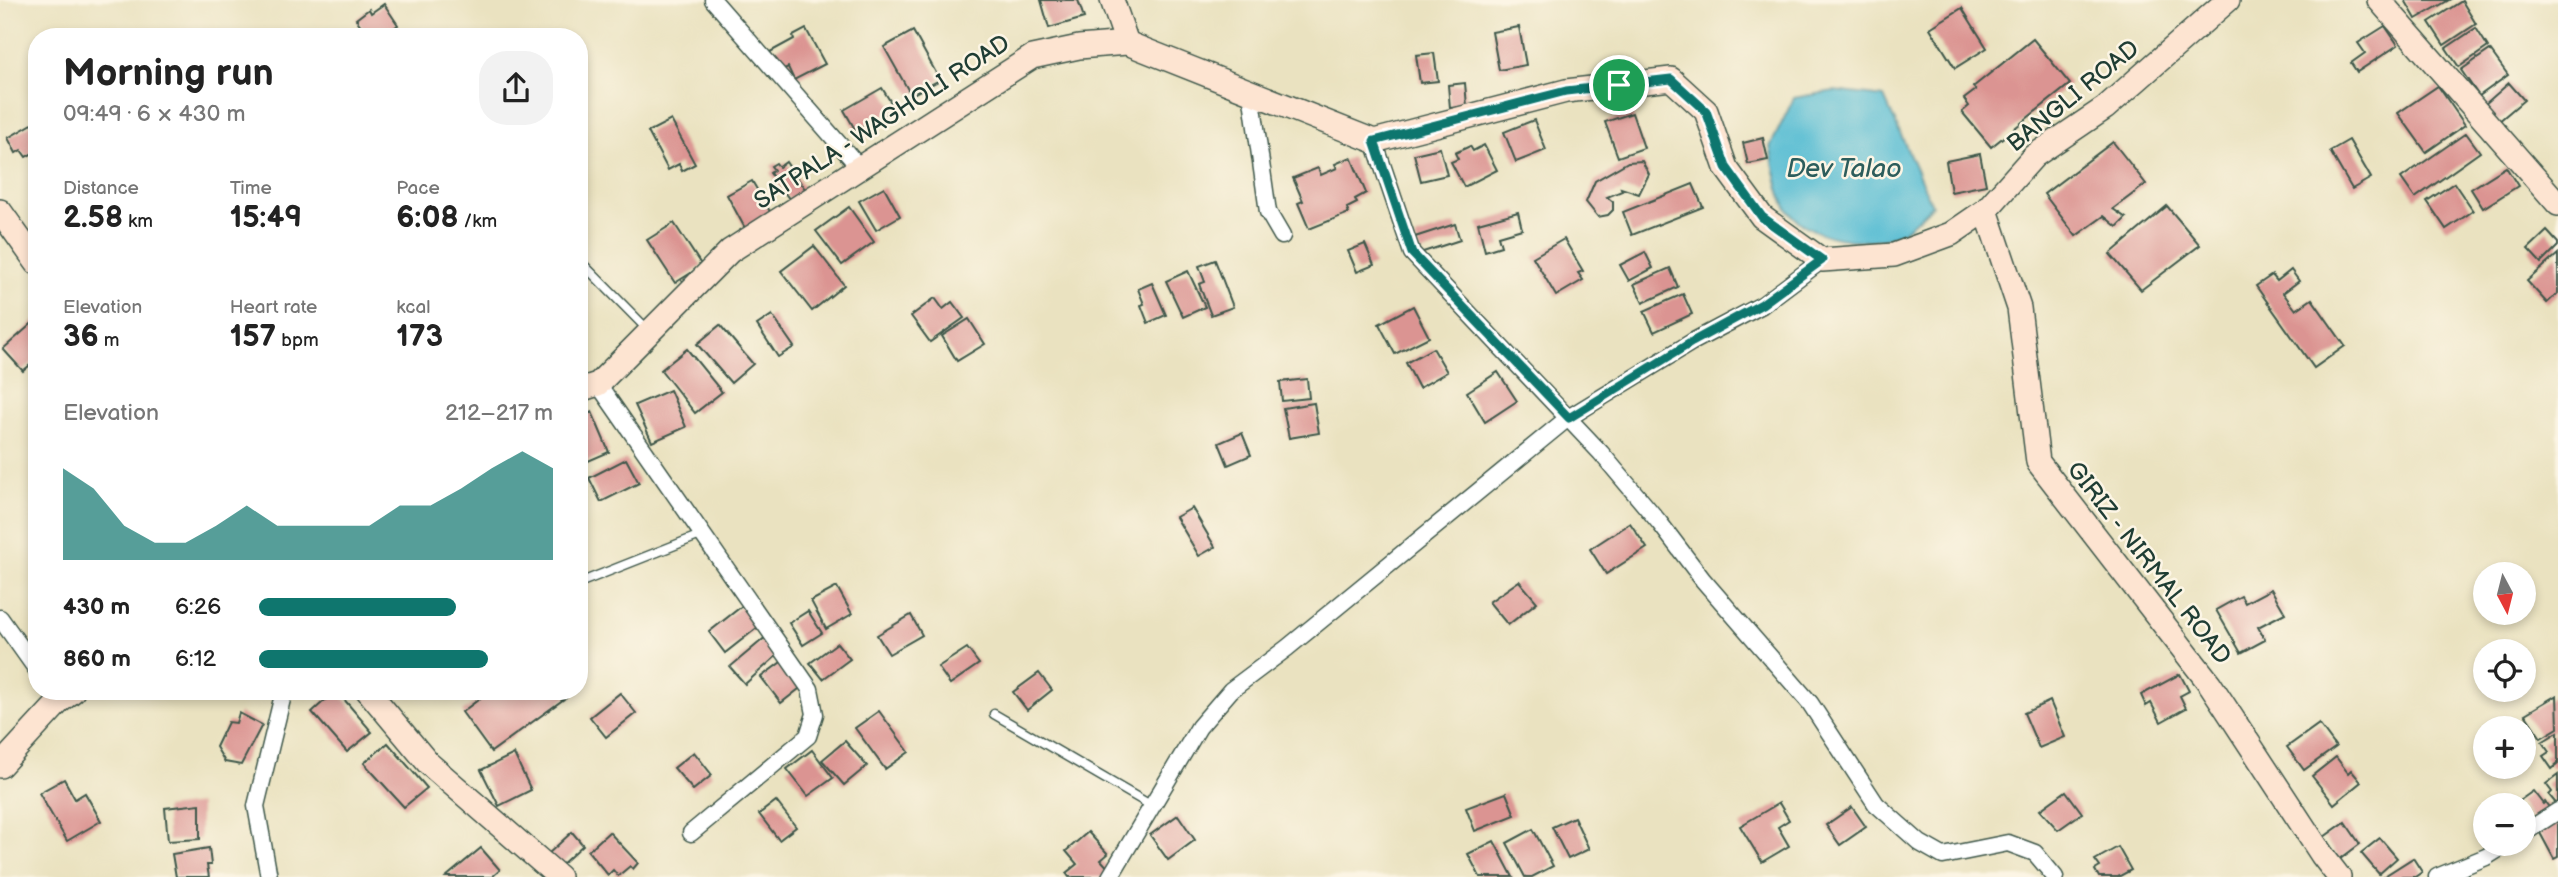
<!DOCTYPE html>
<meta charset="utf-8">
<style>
body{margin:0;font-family:"Balsamiq Sans",sans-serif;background:#f2f2f2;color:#222;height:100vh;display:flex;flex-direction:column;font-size:26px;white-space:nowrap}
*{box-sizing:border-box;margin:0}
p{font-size:23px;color:#767676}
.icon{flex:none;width:38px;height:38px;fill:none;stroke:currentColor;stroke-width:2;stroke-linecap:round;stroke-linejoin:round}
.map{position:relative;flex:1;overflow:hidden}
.details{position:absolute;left:28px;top:28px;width:560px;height:672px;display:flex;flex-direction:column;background:#fff;border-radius:28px;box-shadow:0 4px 10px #0003}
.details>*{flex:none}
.needle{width:46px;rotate:173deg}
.buttons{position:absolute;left:2473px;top:562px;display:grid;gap:14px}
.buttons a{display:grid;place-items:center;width:63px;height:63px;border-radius:50%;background:#fff;box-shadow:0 4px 10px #0003;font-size:35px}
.pin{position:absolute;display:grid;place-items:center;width:60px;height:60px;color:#fff;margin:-30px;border:4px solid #fff;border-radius:50%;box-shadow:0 2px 7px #0007}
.round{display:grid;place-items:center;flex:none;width:74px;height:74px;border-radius:28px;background:#f2f2f2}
.summary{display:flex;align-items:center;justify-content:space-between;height:119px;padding:0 35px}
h1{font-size:38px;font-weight:700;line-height:52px}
.stats{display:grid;grid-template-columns:repeat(3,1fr);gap:10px;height:119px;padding:7px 35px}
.stats div{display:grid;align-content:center}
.stats b{font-size:30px;font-weight:700}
.stats small{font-size:19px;font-weight:400}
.stats p{font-size:19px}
.chart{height:196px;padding:14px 35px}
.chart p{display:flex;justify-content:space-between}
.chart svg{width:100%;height:126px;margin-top:7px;fill:#0f766e;opacity:.7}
ul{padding:0 35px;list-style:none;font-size:23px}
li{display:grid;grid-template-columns:112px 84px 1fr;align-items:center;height:52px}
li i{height:18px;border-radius:9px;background:#0f766e}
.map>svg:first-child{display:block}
.water{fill:#55bcd3;stroke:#3a7c84;stroke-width:2}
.building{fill:#db9492}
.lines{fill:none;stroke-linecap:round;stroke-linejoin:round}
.lane-casing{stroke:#3d5649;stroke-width:11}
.street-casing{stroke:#3d5649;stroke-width:19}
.secondary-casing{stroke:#3d5649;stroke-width:26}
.lane{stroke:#fff;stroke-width:8}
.street{stroke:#fff;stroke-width:16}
.secondary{stroke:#fde4d1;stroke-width:23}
.route-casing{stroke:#fff;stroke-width:14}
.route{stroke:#0f766e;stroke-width:9}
.labels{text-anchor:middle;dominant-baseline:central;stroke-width:5;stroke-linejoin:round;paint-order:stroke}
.street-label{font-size:24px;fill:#1f3d34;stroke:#fcf5e5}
.water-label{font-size:26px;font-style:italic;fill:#2c5d5c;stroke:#fcf5e5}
</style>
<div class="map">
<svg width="2558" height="877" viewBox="0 0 2558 877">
<rect width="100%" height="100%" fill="#fcf5e5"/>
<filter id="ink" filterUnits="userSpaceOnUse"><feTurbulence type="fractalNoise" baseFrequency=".0143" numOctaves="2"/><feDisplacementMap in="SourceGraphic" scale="14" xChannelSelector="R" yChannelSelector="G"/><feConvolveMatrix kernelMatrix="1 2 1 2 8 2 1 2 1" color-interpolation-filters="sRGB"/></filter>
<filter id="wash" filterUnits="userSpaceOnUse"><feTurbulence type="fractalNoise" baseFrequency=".00686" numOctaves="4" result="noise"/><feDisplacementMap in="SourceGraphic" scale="28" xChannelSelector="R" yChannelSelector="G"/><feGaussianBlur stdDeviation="1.57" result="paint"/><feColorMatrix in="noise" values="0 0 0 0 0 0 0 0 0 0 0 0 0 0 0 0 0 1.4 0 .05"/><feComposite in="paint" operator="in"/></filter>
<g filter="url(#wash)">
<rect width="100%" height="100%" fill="#eae2c0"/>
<path class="water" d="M1834 91 1884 97 1932 205C1923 213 1914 224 1903 231 1872 250 1803 240 1785 205 1777 189 1774 165 1770 147L1794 98Z"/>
<g id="blocks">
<g class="building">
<polygon points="1041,0 1078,0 1084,18 1049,28"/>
<polygon points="2405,0 2449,0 2416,19"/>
<polygon points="2462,1 2476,24 2444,45 2429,22"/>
<polygon points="384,4 398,25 381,37 369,37 356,19 369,9 371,13"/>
<polygon points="1962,8 1987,48 1955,68 1930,28"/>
<polygon points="2385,26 2398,45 2357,72 2351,63 2365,53 2358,43"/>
<polygon points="1519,27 1526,65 1499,70 1492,32"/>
<polygon points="2476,28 2488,47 2459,67 2446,48"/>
<polygon points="806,29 825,64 794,80 788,67 780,71 770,52 794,39 793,36"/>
<polygon points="913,31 940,80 911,95 884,47"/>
<polygon points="2033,39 2070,84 1991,147 1962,112 1969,106 1964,99 1976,90 1973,87"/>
<polygon points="2490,50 2508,75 2479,96 2461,70"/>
<polygon points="1434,53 1438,81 1420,83 1416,55"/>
<polygon points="1465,83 1467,106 1450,108 1448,85"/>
<polygon points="2509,83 2524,100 2498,122 2484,105"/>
<polygon points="2438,86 2465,125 2426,152 2398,113"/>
<polygon points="882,88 895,109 856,131 844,110"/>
<polygon points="1632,113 1644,148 1618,157 1605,122"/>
<polygon points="671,120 695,164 682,171 679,164 668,170 648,132"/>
<polygon points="1534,120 1546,150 1516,162 1504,132"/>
<polygon points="34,123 37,128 37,151 26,157 21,150 16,153 8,138"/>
<polygon points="2466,133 2480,152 2415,198 2401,178"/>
<polygon points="1763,138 1768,160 1748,164 1743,143"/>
<polygon points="2349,140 2371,178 2352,189 2330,151"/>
<polygon points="2113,142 2146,184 2113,209 2126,218 2117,227 2104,216 2076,236 2044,194"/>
<polygon points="1484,145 1497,170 1464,187 1451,162 1458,159 1455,153 1470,146 1473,151"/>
<polygon points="1440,148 1447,175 1421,181 1414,154"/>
<polygon points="1980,154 1986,185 1951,192 1946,161"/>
<polygon points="1351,157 1366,193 1355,199 1357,203 1347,208 1349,213 1309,229 1298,203 1303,201 1293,178 1318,168 1321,175 1337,168 1335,164"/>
<polygon points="1642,161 1649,174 1639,194 1621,188 1622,191 1607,197 1613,202 1613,210 1608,215 1598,217 1586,202 1595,181 1628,162"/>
<polygon points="786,162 805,189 790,200 770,173 774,170 771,166 776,163 779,167"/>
<polygon points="2506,167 2518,186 2483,208 2471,189"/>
<polygon points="752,181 772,215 746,230 727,195"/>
<polygon points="2454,183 2473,211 2446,229 2427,201"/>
<polygon points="1693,184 1703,207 1632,235 1623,212"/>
<polygon points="884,187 900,216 876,230 859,201"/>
<polygon points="2167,206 2200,245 2141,290 2110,254"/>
<polygon points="849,207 874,242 842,265 816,231"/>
<polygon points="1518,212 1522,229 1498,236 1501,246 1485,251 1478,223"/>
<polygon points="674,223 702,266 675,283 647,240"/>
<polygon points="1455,224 1460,240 1420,253 1415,237"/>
<polygon points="2547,231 2558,243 2558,246 2541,263 2528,249"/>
<polygon points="1564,239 1583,271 1578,273 1583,280 1556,296 1533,257"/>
<polygon points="1365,244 1374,265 1357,272 1348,251"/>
<polygon points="814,246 844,285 812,311 781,271"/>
<polygon points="1645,252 1653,268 1629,281 1620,265"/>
<polygon points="2558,254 2558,293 2547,303 2527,281"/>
<polygon points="1215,260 1233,307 1211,315 1199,284 1205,282 1199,266"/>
<polygon points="1670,268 1678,287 1643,303 1634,284"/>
<polygon points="2291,270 2299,281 2283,293 2296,310 2312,299 2345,346 2314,368 2256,286 2272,275 2277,281"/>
<polygon points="1188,271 1205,307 1183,317 1166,281"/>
<polygon points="1152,283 1166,315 1148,323 1141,305 1144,304 1138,289"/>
<polygon points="1683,294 1692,314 1654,332 1644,311"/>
<polygon points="935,298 943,309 952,302 964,318 930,342 911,316"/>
<polygon points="1413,306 1429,337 1395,354 1379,324"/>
<polygon points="772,315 794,347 778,357 757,325"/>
<polygon points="37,319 37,359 23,371 3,349"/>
<polygon points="969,319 985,344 957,361 942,336"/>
<polygon points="720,325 753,364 731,383 697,344"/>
<polygon points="1433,348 1447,372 1419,388 1406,363"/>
<polygon points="687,349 722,392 695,413 661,370"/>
<polygon points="1498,372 1517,401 1485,422 1467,392"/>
<polygon points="1307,379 1309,398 1282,401 1280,382"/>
<polygon points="670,390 686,427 652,442 635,405"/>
<polygon points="1314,403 1319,433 1289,438 1283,408"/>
<polygon points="592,412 609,452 579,465 579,418"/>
<polygon points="1242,433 1251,455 1228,465 1219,443"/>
<polygon points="626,459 639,483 601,502 589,478"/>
<polygon points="1192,508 1215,547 1199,556 1176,517"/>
<polygon points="1630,523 1647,548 1606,574 1590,549"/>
<polygon points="1519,581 1537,602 1508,625 1489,602"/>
<polygon points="837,587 852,614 826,629 811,601"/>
<polygon points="2271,589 2285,613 2258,627 2265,640 2241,653 2216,610 2241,596 2245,603"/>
<polygon points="742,606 758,627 725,653 709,632"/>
<polygon points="808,611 822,633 803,645 789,623"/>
<polygon points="911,615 922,635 889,654 877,635"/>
<polygon points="767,636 781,652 745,684 730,667"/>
<polygon points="837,643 850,659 823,679 810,663"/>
<polygon points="967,648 979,664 950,684 938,667"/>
<polygon points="784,660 804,685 781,703 761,677"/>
<polygon points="1039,673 1052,690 1027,710 1013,692"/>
<polygon points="2180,674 2189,691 2180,696 2186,708 2161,722 2151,703 2146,706 2141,695"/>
<polygon points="335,691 337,691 372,732 347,752 312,712"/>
<polygon points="490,691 575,691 491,752 462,712"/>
<polygon points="620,693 636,713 606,737 590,717"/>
<polygon points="2557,695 2558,728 2541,738 2525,714"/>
<polygon points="2050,701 2065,737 2039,748 2024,713"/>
<polygon points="879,711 909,752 885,769 855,728"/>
<polygon points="239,713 262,725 241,765 225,762 216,747 228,722 236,723"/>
<polygon points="2319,724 2336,747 2304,770 2287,747"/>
<polygon points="2558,732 2558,764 2552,769 2543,756 2549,752 2542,742"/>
<polygon points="845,741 867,766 844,785 822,760"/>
<polygon points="388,743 427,788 404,807 364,763"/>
<polygon points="812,750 833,778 808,796 787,769"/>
<polygon points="694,752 712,775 693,790 674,768"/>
<polygon points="514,754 531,790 499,806 481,770"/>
<polygon points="2336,757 2348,773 2351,770 2361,782 2334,804 2312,776"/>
<polygon points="2558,775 2558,806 2549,795 2552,792 2546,784"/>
<polygon points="64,779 75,799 85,793 101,821 67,841 39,793"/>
<polygon points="2066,791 2082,813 2058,830 2040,810"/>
<polygon points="2533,791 2543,804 2545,802 2551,810 2534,822 2519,801"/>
<polygon points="1506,793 1515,815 1475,831 1466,808"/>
<polygon points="776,801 796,827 779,840 759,814"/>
<polygon points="1779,803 1789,820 1778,827 1789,846 1762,862 1740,826"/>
<polygon points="200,804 200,839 168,841 165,808"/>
<polygon points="1852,807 1866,827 1840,845 1826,825"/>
<polygon points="1178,815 1195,840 1168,860 1150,835"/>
<polygon points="1574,817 1589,849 1568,859 1552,827"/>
<polygon points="2558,818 2558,857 2554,859 2539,831"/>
<polygon points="2345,822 2360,844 2340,859 2324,837"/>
<polygon points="1533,829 1553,866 1532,877 1525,877 1507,843"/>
<polygon points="572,832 583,845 560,866 548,854"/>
<polygon points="609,832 638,863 633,869 630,866 618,876 613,870 608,875 588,851"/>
<polygon points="1088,832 1108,854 1101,860 1112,872 1105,877 1069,877 1066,873 1077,864 1066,851"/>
<polygon points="2380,838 2397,858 2379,874 2361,853"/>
<polygon points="1494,841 1513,877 1480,877 1468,854"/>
<polygon points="2118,847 2131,870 2118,877 2099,877 2095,870 2100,867 2095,860"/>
<polygon points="209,848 211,865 207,865 209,877 176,877 172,854"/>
<polygon points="481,848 500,870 492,877 446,877"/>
<polygon points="2413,858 2422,872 2415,877 2383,877"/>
</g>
</g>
</g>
<g filter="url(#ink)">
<use href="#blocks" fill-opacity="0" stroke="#3d5649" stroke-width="2"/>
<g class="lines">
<defs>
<g id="lane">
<polyline points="579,260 648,330"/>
<polyline points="579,583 703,534"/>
<polyline points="994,714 1152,806"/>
</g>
<g id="street">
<polyline points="713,0 860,168"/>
<polyline points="1251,92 1268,212 1282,236"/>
<polyline points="1374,141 1412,253 1601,453 1659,522 1703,580 1810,703 1876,804 1920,843 1943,856 2008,843 2035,853 2055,877"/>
<polyline points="598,384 810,689 815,714 808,736 691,833"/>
<polyline points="0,618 37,670"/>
<polyline points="2524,833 2558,811"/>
<polyline points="269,877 256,806 284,691"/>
<polyline points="1110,877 1199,727 1231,690 1287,648 1568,418 1692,342 1762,305 1822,260"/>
<polyline points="2437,877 2486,857 2507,844"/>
</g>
<g id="secondary">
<polyline points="1112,0 1127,43"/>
<polyline points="2379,0 2558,204"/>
<polyline points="1986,210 2019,308 2038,462 2210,684 2322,855 2339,877"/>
<polyline points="0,211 37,263"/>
<polyline points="579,390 598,384 730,251 1032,57 1079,47 1127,43 1374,141 1566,91 1671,79 1706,111 1726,168 1762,217 1822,260 1894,255 1951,234 1986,210 2034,156 2105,108 2228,0"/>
<polyline points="368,691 428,763 559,877"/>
<polyline points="0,766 59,702 73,691"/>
</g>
</defs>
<use href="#lane" class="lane-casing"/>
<use href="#street" class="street-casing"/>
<use href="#secondary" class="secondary-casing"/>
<use href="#lane" class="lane"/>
<use href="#street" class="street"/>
<use href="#secondary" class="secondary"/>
</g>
</g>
<g class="lines" filter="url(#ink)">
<defs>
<polygon id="route" points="1671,79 1706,111 1726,167 1762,217 1822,260 1762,304 1692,342 1569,418 1412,253 1374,141 1566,91"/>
</defs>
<use href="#route" class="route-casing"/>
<use href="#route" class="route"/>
</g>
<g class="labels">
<g class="street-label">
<text transform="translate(2073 96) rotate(-39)">BANGLI ROAD</text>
<text transform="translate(882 122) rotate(-33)">SATPALA - WAGHOLI ROAD</text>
<text transform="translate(2149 563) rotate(52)">GIRIZ - NIRMAL ROAD</text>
</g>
<g class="water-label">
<text x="1844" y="169">Dev Talao</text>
</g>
</g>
</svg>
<div class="buttons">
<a><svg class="needle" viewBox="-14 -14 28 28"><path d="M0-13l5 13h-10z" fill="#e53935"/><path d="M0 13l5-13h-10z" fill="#767676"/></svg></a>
<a><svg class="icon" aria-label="locate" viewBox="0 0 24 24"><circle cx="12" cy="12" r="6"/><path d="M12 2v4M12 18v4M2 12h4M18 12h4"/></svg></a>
<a>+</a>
<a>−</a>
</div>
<div class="pin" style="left:1619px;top:85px;background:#1e9e55"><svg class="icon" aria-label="arrive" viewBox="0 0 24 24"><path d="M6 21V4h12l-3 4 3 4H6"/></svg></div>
<section class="details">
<div class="summary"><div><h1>Morning run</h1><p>09:49 · 6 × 430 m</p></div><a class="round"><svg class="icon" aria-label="share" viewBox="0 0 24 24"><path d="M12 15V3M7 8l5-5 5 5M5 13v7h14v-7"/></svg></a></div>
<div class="stats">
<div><p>Distance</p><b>2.58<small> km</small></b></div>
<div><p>Time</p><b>15:49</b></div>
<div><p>Pace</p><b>6:08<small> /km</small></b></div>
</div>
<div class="stats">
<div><p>Elevation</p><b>36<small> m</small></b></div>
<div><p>Heart rate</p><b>157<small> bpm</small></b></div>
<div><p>kcal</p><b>173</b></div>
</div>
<div class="chart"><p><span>Elevation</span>212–217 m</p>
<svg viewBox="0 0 160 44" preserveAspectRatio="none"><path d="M0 44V12L10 19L20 32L30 38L40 38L50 32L60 25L70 32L80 32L90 32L100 32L110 25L120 25L130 19L140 12L150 6L160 12V44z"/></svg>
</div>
<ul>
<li><b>430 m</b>6:26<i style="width:67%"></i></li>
<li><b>860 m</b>6:12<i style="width:78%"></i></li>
</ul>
</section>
</div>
